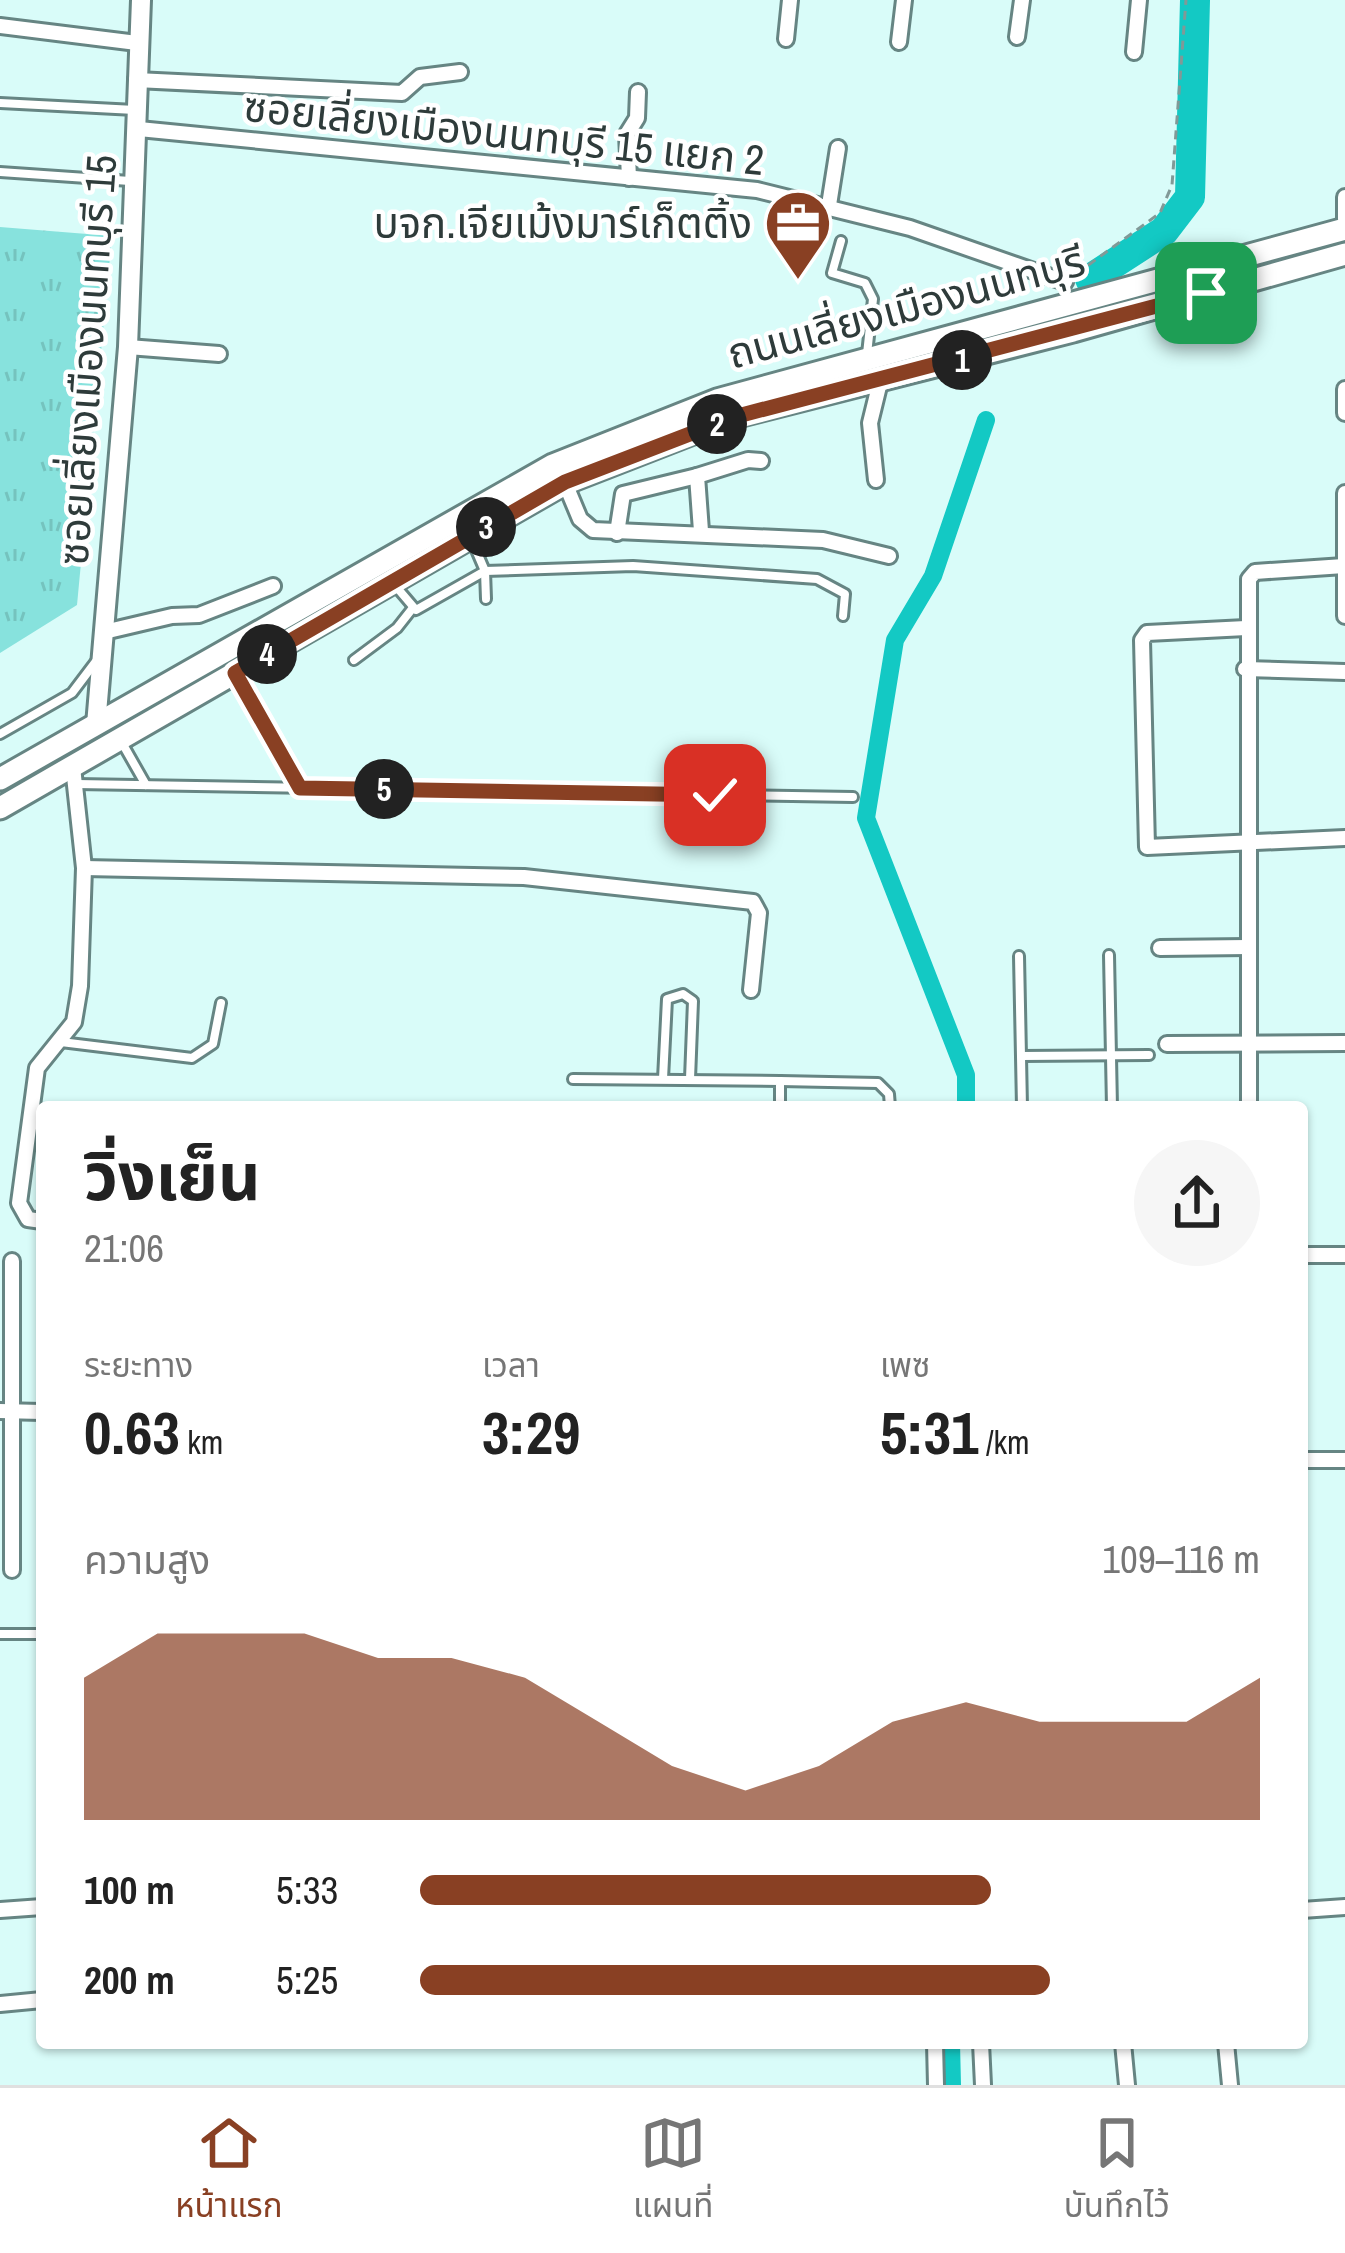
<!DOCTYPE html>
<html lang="th">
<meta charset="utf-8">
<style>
body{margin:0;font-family:"Archivo Narrow","Noto Sans Thai",sans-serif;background:#f6f6f6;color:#222;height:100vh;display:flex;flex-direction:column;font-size:45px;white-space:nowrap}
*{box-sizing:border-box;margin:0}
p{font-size:39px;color:#767676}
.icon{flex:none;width:66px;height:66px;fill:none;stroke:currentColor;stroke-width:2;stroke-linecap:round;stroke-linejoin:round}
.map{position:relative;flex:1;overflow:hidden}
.sheet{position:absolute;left:36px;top:1101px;width:1272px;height:948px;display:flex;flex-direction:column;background:#fff;border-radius:12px;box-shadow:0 3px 9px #0004}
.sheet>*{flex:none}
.pin{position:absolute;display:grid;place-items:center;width:102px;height:102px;color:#fff;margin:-51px;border-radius:24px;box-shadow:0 6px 18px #0006}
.km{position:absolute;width:60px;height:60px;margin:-30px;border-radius:50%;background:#222;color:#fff;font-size:33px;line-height:60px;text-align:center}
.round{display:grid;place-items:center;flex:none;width:126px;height:126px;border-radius:63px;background:#f6f6f6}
.overview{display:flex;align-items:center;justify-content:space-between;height:204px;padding:0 48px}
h1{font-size:66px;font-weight:700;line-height:90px}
.metrics{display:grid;grid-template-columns:repeat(3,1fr);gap:18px;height:204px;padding:12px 48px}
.metrics div{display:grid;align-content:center}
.metrics b{font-size:60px;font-weight:700}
.metrics small{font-size:33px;font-weight:400}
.metrics p{font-size:33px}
.chart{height:336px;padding:24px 48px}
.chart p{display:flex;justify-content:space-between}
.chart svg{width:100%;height:216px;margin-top:12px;fill:#894023;opacity:.7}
ul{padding:0 48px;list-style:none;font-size:39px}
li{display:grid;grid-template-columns:192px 144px 1fr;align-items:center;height:90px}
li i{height:30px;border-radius:15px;background:#894023}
.dock{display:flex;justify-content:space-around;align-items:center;height:168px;border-top:3px solid #e0e0e0;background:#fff;font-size:33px;color:#767676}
.dock a{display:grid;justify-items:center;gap:6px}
.dock .active{color:#894023}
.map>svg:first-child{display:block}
.grass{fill:url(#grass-tufts)}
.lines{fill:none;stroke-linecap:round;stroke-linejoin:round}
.canal{stroke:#13c9c4;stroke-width:18}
.river{stroke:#13c9c4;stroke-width:30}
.service-casing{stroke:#668583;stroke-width:14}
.minor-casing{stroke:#668583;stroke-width:20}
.tertiary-casing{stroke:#668583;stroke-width:24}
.secondary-casing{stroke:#668583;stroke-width:27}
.path{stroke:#819997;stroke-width:3;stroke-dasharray:9 6;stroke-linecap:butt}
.service{stroke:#fff;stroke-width:8}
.minor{stroke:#fff;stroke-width:14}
.tertiary{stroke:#fff;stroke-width:18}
.secondary{stroke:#fff;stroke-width:21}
.route-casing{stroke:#fff;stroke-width:24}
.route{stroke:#894023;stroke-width:15}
.labels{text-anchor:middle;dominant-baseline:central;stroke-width:9;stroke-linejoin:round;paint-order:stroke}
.street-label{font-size:42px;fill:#2e3b3a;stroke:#fff}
.poi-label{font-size:42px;fill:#2e3b3a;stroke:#fff;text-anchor:end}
</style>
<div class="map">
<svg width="1345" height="2085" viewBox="0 0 1345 2085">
<defs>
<pattern id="grass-tufts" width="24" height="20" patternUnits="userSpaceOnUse" patternTransform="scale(3)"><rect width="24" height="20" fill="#87e2dd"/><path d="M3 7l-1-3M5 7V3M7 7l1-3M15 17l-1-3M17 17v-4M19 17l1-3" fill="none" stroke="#75c3be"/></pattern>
</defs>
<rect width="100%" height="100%" fill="#d9fcf9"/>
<polygon class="grass" points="0,227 112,236 77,605 0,653"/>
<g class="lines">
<g class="canal">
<polyline points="966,1107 966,1075 866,818 895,640 933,576 986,420"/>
<polyline points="951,2043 952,2085"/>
</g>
<polyline class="river" points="1090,279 1164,231 1190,197 1195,0"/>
<defs>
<g id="service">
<polyline points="0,103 135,110"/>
<polyline points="0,172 130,181"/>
<polyline points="841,241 832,273 865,283 873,299 867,354"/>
<polyline points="473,543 485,571 486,599"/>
<polyline points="393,583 416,610 485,571 633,566 817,579 845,594 843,616"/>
<polyline points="354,660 397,628 412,609"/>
<polyline points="236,674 300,788"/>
<polyline points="0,734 72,693 97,660"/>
<polyline points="121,741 146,785"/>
<polyline points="76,784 853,797"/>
<polyline points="1109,955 1112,1107"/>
<polyline points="1019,956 1022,1107"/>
<polyline points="61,1042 192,1058 213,1044 221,1003"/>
<polyline points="1022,1056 1149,1055"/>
<polyline points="573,1079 780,1081 780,1107"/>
<polyline points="663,1079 667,999 683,994 693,1001 690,1079"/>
<polyline points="780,1081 878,1083 889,1094 890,1107"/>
<polyline points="0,1634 42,1634"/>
</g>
<g id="minor">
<polyline points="0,26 137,43"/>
<polyline points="1017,37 1022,0"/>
<polyline points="786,39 790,0"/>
<polyline points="899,42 904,0"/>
<polyline points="1134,52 1139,0"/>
<polyline points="136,80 402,93 420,77 460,72"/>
<polyline points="139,129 757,190 910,228 1065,282"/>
<polyline points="629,178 627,134 637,118 638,92"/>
<polyline points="1345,197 1345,219"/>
<polyline points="829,205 838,148"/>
<polyline points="128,347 219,354"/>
<polyline points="1345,389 1345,413"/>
<polyline points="876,480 870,423 881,378"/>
<polyline points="565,483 580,519 593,530 823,540 889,556"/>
<polyline points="1345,493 1345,616"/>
<polyline points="701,531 697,476 748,460 761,461"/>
<polyline points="617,533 623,494 697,476"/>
<polyline points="1246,628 1147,633 1142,640 1147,847 1345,838"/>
<polyline points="104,632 172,616 199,615 273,586"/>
<polyline points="1245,669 1345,672"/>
<polyline points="84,868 524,877 753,902 759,913 751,990"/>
<polyline points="1160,948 1248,947"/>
<polyline points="1167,1044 1345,1043"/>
<polyline points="1249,1107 1249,579 1255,572 1344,566"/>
<polyline points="42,1221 28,1219 19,1203 37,1068 74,1022 80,986 84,868 73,767"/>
<polyline points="1302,1255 1345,1255"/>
<polyline points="0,1411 42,1412"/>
<polyline points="1302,1460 1345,1460"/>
<polyline points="12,1570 12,1261"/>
<polyline points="0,1910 42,1907"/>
<polyline points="1302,1910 1345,1907"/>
<polyline points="0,2004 42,2000"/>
<polyline points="935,2043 936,2085"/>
<polyline points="981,2043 983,2085"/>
<polyline points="1123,2043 1127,2085"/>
<polyline points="1226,2043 1230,2085"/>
</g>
<polyline id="tertiary" points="96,725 128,347 141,0"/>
<g id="secondary">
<polyline points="0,779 553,465 717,400 1345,229"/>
<polyline points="0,808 565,483 734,417 1073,331 1345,254"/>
</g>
</defs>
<use href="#service" class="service-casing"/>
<use href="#minor" class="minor-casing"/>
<use href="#tertiary" class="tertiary-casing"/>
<use href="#secondary" class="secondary-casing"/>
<polyline class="path" points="1076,274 1160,213 1172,185 1186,0"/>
<use href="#service" class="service"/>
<use href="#minor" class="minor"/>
<use href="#tertiary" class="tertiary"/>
<use href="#secondary" class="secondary"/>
</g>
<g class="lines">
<defs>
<polyline id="route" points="715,795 300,788 235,673 565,482 734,417 1206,293"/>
</defs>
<use href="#route" class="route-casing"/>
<use href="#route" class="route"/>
</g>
<defs>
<symbol id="office-pin" viewBox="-11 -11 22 30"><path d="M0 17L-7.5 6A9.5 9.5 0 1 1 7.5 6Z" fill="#894023" stroke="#fff"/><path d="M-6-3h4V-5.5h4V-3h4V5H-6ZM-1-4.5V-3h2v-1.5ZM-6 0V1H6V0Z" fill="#fff"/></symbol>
</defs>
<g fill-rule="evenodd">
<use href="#office-pin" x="760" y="185" width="76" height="104"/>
</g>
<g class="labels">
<g class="street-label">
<text transform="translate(504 133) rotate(6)">ซอยเลี่ยงเมืองนนทบุรี 15 แยก 2</text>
<text transform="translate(906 307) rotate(-15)">ถนนเลี่ยงเมืองนนทบุรี</text>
<text transform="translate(87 360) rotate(-86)">ซอยเลี่ยงเมืองนนทบุรี 15</text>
</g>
<g class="poi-label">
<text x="752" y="223">บจก.เจียเม้งมาร์เก็ตติ้ง</text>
</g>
</g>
</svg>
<div class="pin" style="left:1206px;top:293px;background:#1e9e55"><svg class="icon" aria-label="arrive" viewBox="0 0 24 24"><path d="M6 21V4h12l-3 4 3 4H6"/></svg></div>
<div class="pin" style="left:715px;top:795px;background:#d93025"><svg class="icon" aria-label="check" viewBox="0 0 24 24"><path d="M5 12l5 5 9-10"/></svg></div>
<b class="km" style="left:962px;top:360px">1</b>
<b class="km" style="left:717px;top:424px">2</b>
<b class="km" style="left:486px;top:527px">3</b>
<b class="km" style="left:267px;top:654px">4</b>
<b class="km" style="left:384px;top:789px">5</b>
<section class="sheet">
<div class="overview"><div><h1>วิ่งเย็น</h1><p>21:06</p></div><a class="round"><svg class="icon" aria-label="share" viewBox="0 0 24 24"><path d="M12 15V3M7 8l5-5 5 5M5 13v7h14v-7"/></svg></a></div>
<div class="metrics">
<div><p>ระยะทาง</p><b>0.63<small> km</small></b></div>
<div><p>เวลา</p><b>3:29</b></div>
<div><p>เพซ</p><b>5:31<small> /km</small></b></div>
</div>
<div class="chart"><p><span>ความสูง</span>109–116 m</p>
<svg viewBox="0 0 160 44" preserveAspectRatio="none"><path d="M0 44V15L10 6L20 6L30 6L40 11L50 11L60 15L70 24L80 33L90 38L100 33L110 24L120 20L130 24L140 24L150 24L160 15V44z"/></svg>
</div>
<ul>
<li><b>100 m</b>5:33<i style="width:68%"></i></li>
<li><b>200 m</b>5:25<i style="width:75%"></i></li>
</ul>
</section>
</div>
<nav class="dock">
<a class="active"><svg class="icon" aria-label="home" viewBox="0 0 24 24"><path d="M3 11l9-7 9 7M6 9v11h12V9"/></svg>หน้าแรก</a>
<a><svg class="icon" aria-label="map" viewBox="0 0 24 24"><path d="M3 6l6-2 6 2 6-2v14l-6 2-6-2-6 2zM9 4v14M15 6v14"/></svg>แผนที่</a>
<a><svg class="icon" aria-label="saved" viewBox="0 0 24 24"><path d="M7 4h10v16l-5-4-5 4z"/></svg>บันทึกไว้</a>
</nav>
